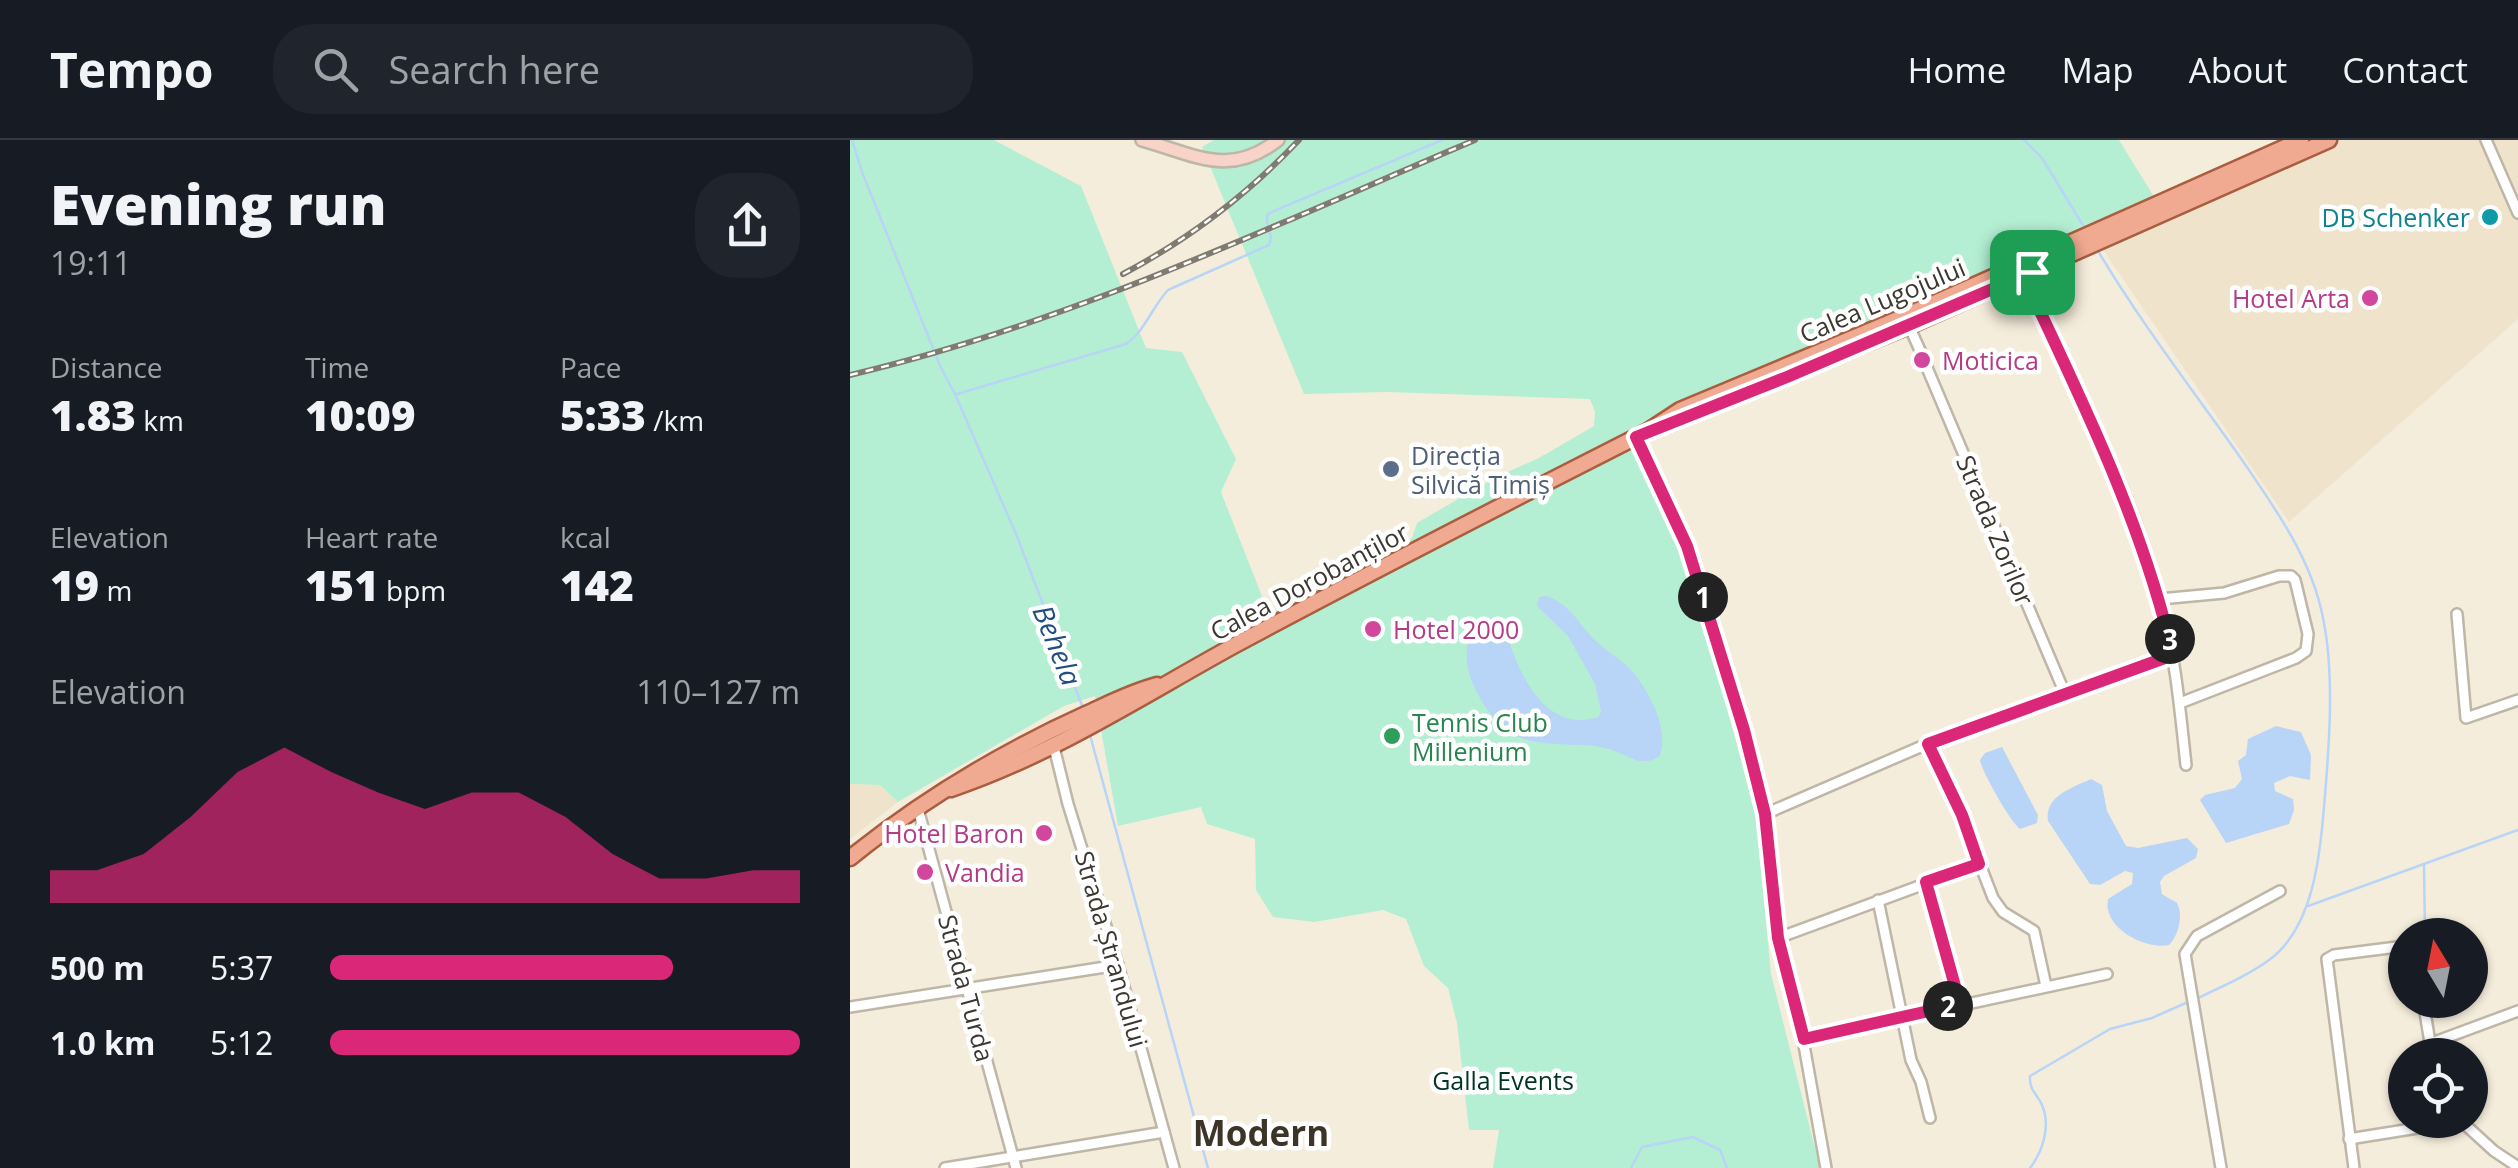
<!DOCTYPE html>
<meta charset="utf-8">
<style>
body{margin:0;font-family:"Open Sans",sans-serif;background:#20242c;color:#f1f3f6;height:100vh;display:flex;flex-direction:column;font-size:38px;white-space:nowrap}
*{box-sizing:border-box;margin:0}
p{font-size:32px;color:#9ea1a6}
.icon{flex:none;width:55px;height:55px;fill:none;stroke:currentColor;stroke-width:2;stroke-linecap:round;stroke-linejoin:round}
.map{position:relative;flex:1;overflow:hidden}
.side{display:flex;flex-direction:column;background:#171b24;width:850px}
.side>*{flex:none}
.needle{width:65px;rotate:350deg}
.controls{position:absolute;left:1538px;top:778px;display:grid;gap:20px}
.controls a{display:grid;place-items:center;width:100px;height:100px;border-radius:50%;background:#171b24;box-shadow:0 2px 8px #0004;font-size:50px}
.pin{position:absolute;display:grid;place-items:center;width:85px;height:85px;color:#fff;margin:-42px;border-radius:20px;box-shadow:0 5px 15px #0006}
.km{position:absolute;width:50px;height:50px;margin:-25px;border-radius:50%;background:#222;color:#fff;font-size:28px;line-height:50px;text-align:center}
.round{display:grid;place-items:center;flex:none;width:105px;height:105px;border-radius:40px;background:#20242c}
.summary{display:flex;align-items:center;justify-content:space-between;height:170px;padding:0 50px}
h1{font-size:55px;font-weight:800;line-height:75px}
.metrics{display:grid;grid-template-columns:repeat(3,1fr);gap:15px;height:170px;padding:10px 50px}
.metrics div{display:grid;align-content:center}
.metrics b{font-size:42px;font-weight:800}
.metrics small{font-size:28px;font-weight:400}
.metrics p{font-size:28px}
.chart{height:280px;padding:20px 50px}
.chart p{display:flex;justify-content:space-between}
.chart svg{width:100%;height:180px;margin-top:10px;fill:#db2777;opacity:.7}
ul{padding:0 50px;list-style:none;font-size:32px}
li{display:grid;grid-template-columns:160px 120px 1fr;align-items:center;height:75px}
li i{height:25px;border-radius:12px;background:#db2777}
header{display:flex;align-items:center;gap:60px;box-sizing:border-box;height:140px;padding:0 50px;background:#171b24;border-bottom:2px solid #363941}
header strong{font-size:48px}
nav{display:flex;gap:55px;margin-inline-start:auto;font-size:35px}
.search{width:700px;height:90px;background:#20242c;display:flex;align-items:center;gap:25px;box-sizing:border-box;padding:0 35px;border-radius:40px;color:#9ea1a6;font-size:38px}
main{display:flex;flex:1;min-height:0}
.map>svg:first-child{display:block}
.built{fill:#f0e3cb}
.green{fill:#b4efd3}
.water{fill:#b8d4f7}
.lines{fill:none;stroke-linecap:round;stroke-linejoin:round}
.stream{stroke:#b8d4f7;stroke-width:2.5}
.street-casing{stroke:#beb6a6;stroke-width:14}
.secondary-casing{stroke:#beb6a6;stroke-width:16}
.primary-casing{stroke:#aa5d3f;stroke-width:19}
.street{stroke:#fff;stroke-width:9}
.secondary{stroke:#f8d4c8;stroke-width:11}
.primary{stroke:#f0aa91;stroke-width:14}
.rail-casing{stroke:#807b70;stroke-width:6}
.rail{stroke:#fff;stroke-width:2.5;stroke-dasharray:8;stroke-linecap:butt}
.route-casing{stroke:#fff;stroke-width:20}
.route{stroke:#db2777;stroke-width:12}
.culture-dot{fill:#0f9aa8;stroke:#fff;stroke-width:4}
.hotel-dot{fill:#d1479c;stroke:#fff;stroke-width:4}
.service-dot{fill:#5c6f8a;stroke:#fff;stroke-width:4}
.leisure-dot{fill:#2e9e5b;stroke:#fff;stroke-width:4}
.labels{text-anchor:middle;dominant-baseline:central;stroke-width:9;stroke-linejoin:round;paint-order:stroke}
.culture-label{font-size:25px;fill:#0d838f;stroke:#fff;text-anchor:end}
.hotel-label{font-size:25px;fill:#b23c85;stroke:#fff;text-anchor:start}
.street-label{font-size:25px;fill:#3b3831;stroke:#fff}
.service-label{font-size:25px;fill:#4e5e75;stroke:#fff;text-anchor:start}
.leisure-label{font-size:25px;fill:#27864d;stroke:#fff;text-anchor:start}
.park-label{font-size:25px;fill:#003523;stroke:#fff}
.water-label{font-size:28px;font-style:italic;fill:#214f84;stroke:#fff}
.district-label{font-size:35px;font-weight:bold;fill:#3b3427;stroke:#fff}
</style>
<header>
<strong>Tempo</strong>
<div class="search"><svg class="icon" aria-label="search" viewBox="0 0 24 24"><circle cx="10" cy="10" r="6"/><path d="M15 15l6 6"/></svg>Search here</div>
<nav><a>Home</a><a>Map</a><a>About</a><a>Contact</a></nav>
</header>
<main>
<section class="side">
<div class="summary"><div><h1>Evening run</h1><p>19:11</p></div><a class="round"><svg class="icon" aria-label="share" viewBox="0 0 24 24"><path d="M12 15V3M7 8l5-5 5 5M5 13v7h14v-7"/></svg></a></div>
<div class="metrics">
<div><p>Distance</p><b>1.83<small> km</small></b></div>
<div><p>Time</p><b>10:09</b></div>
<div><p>Pace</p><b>5:33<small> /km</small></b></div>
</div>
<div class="metrics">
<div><p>Elevation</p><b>19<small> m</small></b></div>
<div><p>Heart rate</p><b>151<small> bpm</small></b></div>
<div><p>kcal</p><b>142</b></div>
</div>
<div class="chart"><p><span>Elevation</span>110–127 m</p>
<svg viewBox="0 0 160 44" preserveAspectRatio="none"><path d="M0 44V36L10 36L20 32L30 23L40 12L50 6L60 12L70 17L80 21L90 17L100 17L110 23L120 32L130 38L140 38L150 36L160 36V44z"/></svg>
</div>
<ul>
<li><b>500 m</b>5:37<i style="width:73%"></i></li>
<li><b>1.0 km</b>5:12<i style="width:100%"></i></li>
</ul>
</section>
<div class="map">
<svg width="1668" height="1028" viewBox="0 0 1668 1028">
<rect width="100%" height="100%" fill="#f5eddc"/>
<g class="built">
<polygon points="1468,0 1668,0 1668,179 1439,382 1251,107"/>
<polygon points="0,644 30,645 48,662 0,699"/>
</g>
<polygon class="green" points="0,0 144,0 231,46 296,208 332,212 386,319 371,352 419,474 562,398 567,383 646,337 687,319 744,286 745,272 740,259 537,252 454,254 352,7 364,0 1269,0 1311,68 1251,107 787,306 824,392 861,510 906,675 921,834 970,1028 643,1028 649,990 619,990 607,883 598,848 574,826 556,779 533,770 464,782 423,777 406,750 405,699 357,684 351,667 268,686 245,556 214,566 48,662 30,645 0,644"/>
<g class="water">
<path d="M696 456C720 464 726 480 742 497 753 509 768 517 779 528 799 550 819 587 810 616 789 629 780 615 759 609 726 600 681 612 653 587 629 565 603 519 625 489 632 480 640 476 652 478 663 520 690 596 748 577L751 571 745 544 718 496 687 466 689 457Z"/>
<polygon points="1426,586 1451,592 1461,615 1460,640 1440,636 1424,643 1425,651 1443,659 1444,670 1439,684 1376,703 1350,660 1355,655 1385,648 1392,639 1388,621 1396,615 1398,599"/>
<path d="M1152 607 1188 675 1187 683 1170 689C1161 683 1132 632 1130 620L1135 613Z"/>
<path d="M1241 639 1252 645 1257 671 1276 706 1288 708 1337 698 1348 709 1346 718 1314 736 1310 742 1312 754C1313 755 1326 762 1327 763 1334 776 1328 796 1319 805 1294 810 1252 787 1258 759L1282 744 1283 733 1275 731 1250 745 1240 744 1198 681C1194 656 1222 648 1241 639Z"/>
</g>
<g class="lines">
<g class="stream">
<polyline points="2,0 12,32 91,228 105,254 166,394 233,568"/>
<polyline points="1174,0 1192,18 1234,87"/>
<path d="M1248 111C1291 183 1342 249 1390 317 1423 365 1462 419 1473 478 1485 535 1479 609 1474 667 1470 717 1463 788 1419 820 1397 836 1371 847 1346 859"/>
<path d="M107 254 276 204C295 191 302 167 318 150L419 105C425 93 412 82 419 73L592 0"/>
<polyline points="240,595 358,1028"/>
<polyline points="1574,725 1575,795"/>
<polyline points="1458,766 1668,690"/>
<polyline points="1579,860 1585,898"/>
<polyline points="1587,907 1589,915"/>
<polyline points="781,1028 792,1007 843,997 870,1010 877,1028"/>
<path d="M1180 1028C1193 1011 1201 986 1192 965 1187 953 1179 951 1180 936L1260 889 1302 878 1338 862"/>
</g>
<defs>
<g id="street">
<polyline points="1636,0 1668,73"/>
<path d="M1182 132 1180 150C1227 250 1282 351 1310 459 1325 513 1330 569 1336 625"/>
<polyline points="1059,186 1073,217"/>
<polyline points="1075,223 1216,556"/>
<polyline points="786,297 840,415 904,627 915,674 928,798 947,866 976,1028"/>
<polyline points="1310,459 1374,453 1429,436 1441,436 1445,440 1458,494 1456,511 1446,518 1330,563"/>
<polyline points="1607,474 1616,578 1668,560"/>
<polyline points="203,603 218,664 268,825 324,1028"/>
<polyline points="1077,604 1111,675 1143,758 1153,772 1184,791 1196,846"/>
<polyline points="68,669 166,1028"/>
<polyline points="915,674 1077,604 1323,515"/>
<polyline points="1076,742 1110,864"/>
<polyline points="1028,760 1061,920 1071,942 1080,978"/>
<polyline points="928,798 1129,724"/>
<polyline points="1573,860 1582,915"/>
<polyline points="0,867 268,825"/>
<polyline points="954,899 1257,834"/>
<polyline points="1579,904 1668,871"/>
<polyline points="1610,980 1644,1011 1668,1027"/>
<polyline points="1499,999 1611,981"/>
<polyline points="95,1028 314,992"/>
<polyline points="1371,1028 1335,814 1347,796 1430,751"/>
<polyline points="1504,1028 1477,819 1484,815 1555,806"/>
</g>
<path id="secondary" d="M292 0C346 15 379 38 428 0"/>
<g id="primary">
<polyline points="817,285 1059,186 1479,0"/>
<path d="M101 649C202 615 292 556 385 505 521 432 660 361 798 291L830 270 1055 176 1451 0"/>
<path d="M0 718C72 660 152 612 236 574 260 563 281 552 307 545"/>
</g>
</defs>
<use href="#street" class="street-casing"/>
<use href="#secondary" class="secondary-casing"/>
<use href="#primary" class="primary-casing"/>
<use href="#street" class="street"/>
<use href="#secondary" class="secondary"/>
<use href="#primary" class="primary"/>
<defs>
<g id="rail">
<path d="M273 134C339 99 398 54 449 0"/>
<path d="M0 235C217 184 420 87 625 0"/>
</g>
</defs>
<use href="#rail" class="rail-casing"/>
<use href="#rail" class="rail"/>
</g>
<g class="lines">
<defs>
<path id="route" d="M1182 132 1180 150C1236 269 1293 386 1323 515L1078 604 1112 675 1129 724 1076 742 1110 864 954 899 928 798 915 674 894 590 837 406 786 297 937 237Z"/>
</defs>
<use href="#route" class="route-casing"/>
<use href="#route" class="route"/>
</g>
<circle class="culture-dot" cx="1640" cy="77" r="10"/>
<g class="hotel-dot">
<circle cx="1520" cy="158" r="10"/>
<circle cx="1072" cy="220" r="10"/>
<circle cx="523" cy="489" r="10"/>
<circle cx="194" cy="693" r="10"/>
<circle cx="75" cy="732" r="10"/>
</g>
<circle class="service-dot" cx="541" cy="329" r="10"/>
<circle class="leisure-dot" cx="542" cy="596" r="10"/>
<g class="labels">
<g class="culture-label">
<text x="1620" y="77">DB Schenker</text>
</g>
<g class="hotel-label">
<text x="1500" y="158" text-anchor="end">Hotel Arta</text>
<text x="1092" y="220">Moticica</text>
<text x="543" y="489">Hotel 2000</text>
<text x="174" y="693" text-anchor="end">Hotel Baron</text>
<text x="95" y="732">Vandia</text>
</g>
<g class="street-label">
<text transform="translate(1032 160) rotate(-23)">Calea Lugojului</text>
<text transform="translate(1146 390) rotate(67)">Strada Zorilor</text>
<text transform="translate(459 441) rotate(-28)">Calea Dorobanților</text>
<text transform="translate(262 809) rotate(74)">Strada Ștrandului</text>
<text transform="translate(117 848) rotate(75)">Strada Turda</text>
</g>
<g class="service-label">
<text x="561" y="315">Direcția<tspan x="561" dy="29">Silvică Timiș</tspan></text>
</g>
<g class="leisure-label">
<text x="562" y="582">Tennis Club<tspan x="562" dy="29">Millenium</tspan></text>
</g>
<g class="park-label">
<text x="653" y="940">Galla Events</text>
</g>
<g class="water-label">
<text transform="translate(208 505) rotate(68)">Behela</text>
</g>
<g class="district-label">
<text x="411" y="992">Modern</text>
</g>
</g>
</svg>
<div class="controls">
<a><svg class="needle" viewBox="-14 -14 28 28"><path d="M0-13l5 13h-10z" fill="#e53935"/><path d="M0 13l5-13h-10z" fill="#9ea1a6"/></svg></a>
<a><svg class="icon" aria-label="locate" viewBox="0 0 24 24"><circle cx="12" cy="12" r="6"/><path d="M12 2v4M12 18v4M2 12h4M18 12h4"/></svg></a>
</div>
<div class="pin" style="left:1182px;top:132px;background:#1e9e55"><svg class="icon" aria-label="arrive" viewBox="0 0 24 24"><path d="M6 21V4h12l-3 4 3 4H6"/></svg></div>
<b class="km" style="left:853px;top:457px">1</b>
<b class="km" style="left:1098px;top:866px">2</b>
<b class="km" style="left:1320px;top:499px">3</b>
</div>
</main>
